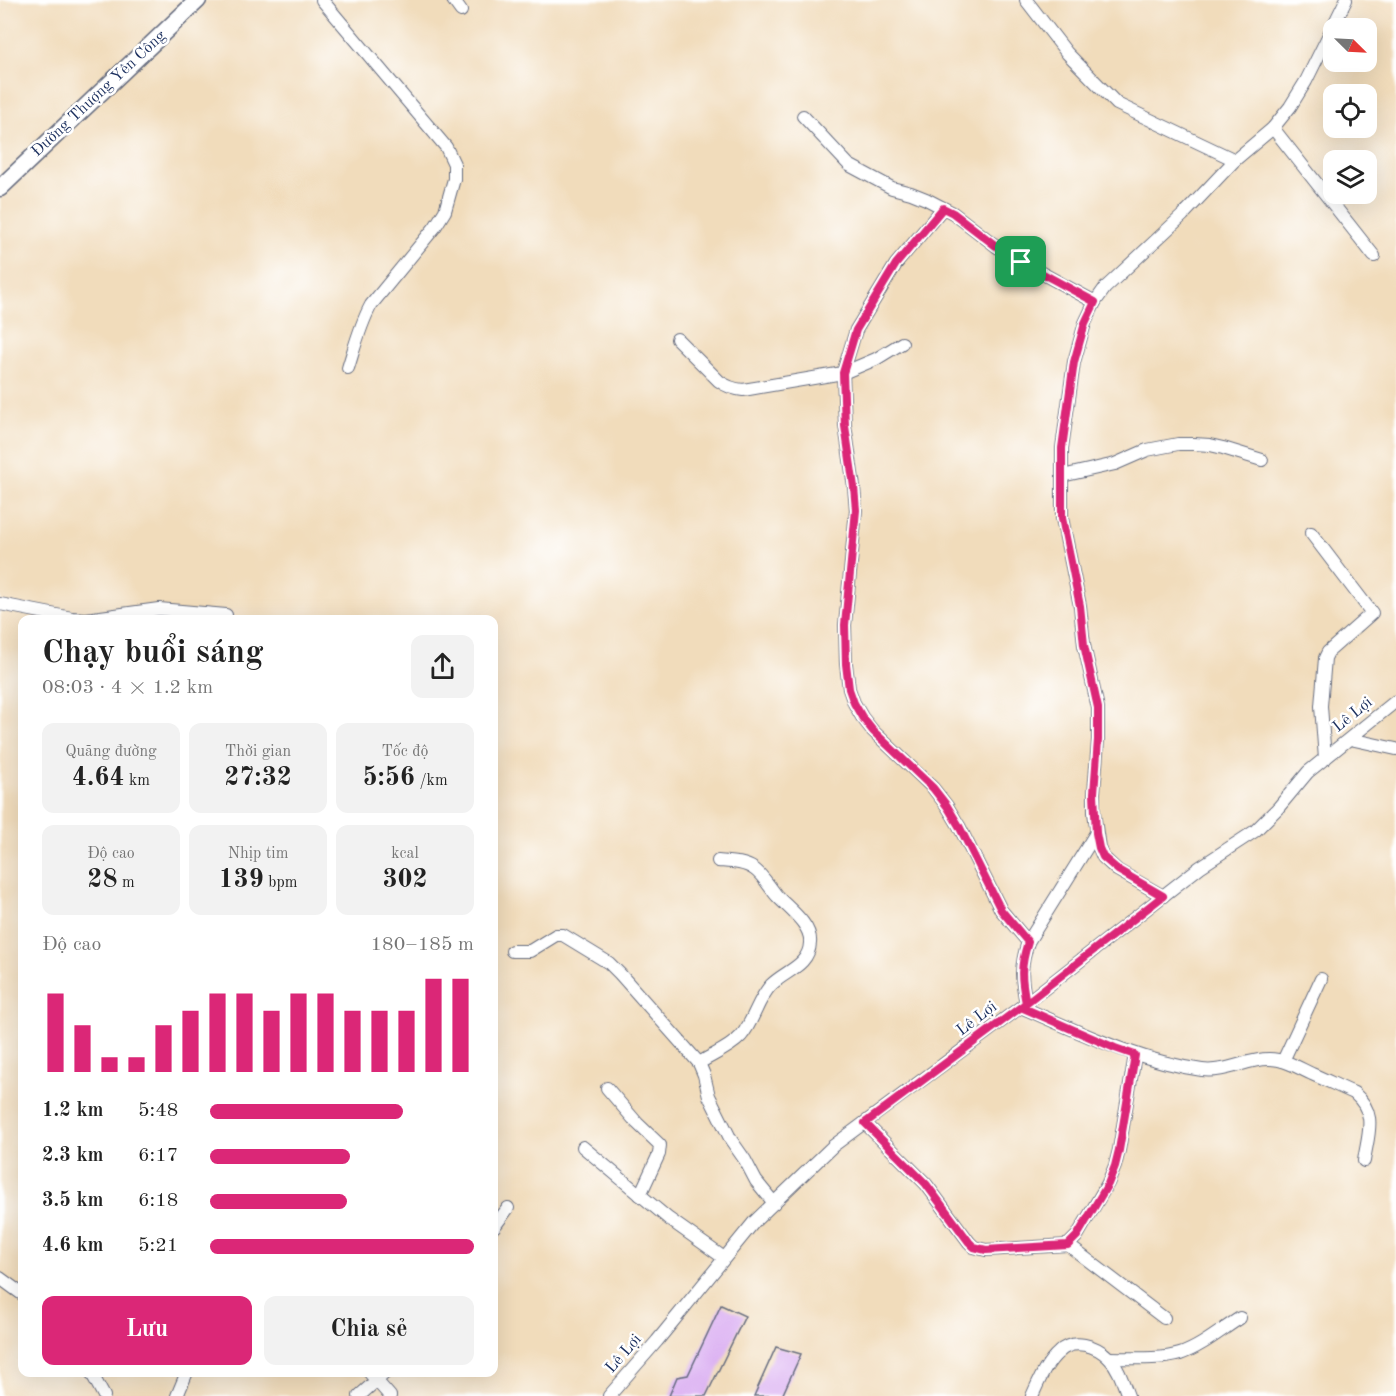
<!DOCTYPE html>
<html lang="vi">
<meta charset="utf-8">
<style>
body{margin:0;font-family:"Old Standard TT",serif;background:#f2f2f2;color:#222;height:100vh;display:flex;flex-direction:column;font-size:22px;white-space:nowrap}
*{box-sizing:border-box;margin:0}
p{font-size:20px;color:#767676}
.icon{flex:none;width:33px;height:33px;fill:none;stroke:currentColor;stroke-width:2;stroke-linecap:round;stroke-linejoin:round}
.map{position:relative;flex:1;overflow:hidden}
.side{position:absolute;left:18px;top:615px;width:480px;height:762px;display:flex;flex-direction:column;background:#fff;border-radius:12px;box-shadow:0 6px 24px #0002}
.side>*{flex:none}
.needle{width:39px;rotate:114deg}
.controls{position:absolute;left:1323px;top:18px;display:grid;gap:12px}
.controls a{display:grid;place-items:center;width:54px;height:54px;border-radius:12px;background:#fff;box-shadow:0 6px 24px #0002;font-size:30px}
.pin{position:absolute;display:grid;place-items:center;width:51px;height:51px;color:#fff;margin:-26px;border-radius:12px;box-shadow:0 3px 9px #0006}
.round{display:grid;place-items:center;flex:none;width:63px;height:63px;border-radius:12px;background:#f2f2f2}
.overview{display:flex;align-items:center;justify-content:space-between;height:102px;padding:0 24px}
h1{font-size:33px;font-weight:600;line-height:45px}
.metrics{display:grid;grid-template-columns:repeat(3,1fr);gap:9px;height:102px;padding:6px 24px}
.metrics div{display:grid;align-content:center;border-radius:12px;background:#f2f2f2;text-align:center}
.metrics b{font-size:26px;font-weight:600}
.metrics small{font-size:16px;font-weight:400}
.metrics p{font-size:16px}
.chart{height:168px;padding:12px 24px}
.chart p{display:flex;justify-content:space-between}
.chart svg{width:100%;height:108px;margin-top:6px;stroke:#db2777;stroke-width:6}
.button{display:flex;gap:12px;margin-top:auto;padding:12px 24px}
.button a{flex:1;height:69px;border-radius:12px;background:#db2777;color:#fff;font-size:24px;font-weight:600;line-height:69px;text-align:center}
.button a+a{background:#f2f2f2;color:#222}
ul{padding:0 24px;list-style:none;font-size:20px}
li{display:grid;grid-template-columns:96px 72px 1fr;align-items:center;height:45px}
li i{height:15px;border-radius:8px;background:#db2777}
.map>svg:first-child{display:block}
.building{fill:#dbb1f2}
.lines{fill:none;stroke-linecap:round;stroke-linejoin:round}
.street-casing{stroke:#666c7f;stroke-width:14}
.secondary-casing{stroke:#666c7f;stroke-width:19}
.street{stroke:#fff;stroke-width:12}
.secondary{stroke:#fff;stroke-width:16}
.route-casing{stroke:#fff;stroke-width:12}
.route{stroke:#db2777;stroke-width:8}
.labels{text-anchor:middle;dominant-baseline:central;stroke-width:5;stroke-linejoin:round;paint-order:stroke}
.street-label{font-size:16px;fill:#1b2f5e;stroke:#fff}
</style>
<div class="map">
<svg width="1396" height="1396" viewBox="0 0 1396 1396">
<rect width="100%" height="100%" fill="#fff"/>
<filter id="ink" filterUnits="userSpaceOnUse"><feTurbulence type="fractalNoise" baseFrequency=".0167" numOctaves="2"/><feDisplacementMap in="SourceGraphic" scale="12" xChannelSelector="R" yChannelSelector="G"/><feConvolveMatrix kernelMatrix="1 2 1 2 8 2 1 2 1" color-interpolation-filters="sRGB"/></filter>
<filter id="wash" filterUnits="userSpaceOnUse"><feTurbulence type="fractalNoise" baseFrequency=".008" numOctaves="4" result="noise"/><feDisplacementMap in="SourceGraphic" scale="24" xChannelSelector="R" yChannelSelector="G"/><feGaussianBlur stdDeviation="1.35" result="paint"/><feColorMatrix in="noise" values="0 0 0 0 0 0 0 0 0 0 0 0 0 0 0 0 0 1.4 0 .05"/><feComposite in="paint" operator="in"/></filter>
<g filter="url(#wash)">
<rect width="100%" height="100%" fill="#f1dcbb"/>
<g id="blocks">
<g class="building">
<polygon points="721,1305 745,1316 706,1396 669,1396 677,1377 688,1375"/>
<polygon points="776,1347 801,1354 782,1396 754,1396"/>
</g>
</g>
</g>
<g filter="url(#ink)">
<use href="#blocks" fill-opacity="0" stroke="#666c7f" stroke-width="1.5"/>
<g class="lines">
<defs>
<g id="street">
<path d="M322 0 446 147 454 164V179L445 211 435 227 371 305C360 325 355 346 348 368"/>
<polyline points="453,0 461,11"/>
<polyline points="1026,0 1067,53 1117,104 1235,160"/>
<polyline points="803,116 849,165 892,188 911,193 926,199 953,213 996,246 1021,262 1095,302"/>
<polyline points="1273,128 1374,256"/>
<polyline points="943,208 896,264 856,330 843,373 845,425 854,487 856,510 845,625 846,664 849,689 854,703 862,717 873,731 933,788 947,806 959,826 1001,910 1028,942"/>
<path d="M677 339 719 381C727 387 734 389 743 390L843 373 876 359 902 343"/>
<polyline points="1062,476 1115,464 1147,450 1178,444 1194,444 1210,445 1223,448 1262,460"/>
<polyline points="1311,533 1372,613 1328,652 1325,658 1321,706 1325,759"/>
<polyline points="0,604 72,618 86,619 159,609 226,615"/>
<polyline points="1350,739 1396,749"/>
<polyline points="1163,896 1117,870 1103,857 1099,848 1094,812 1094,793 1098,740 1098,708 1084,645 1080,606 1062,518 1062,448 1074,362 1085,323 1095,302 1105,288 1183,215 1235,160 1273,128 1290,107 1306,81 1346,0"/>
<polyline points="512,951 530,951 556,935 563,935 609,963 620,974 699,1063 704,1075 709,1096 731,1140 745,1160 756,1181 774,1203"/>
<path d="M1026 1003C1021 978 1020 967 1028 942L1096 833"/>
<path d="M1021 1007C1079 1032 1138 1061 1202 1070 1226 1073 1246 1059 1269 1059 1285 1059 1299 1068 1312 1074 1326 1080 1340 1087 1354 1093 1378 1114 1368 1133 1364 1161"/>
<polyline points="1283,1061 1321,979"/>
<path d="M699 1063C712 1055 730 1048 741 1036 754 1021 757 1000 771 985 785 971 809 966 810 943 812 925 789 909 777 896 770 888 763 875 754 869 744 862 730 862 718 861"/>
<polyline points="607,1088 637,1123 660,1145 659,1154 640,1195"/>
<polyline points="865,1123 926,1184 969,1242 974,1247 986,1250 1068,1245 1077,1236 1108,1183 1115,1166 1119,1150 1135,1055"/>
<polyline points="583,1147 669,1219 724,1258"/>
<polyline points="494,1227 508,1208"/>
<polyline points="1068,1245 1164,1318"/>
<polyline points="0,1278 22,1294"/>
<path d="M1109 1358C1130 1358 1161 1360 1180 1354 1201 1347 1221 1330 1240 1318"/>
<polyline points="91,1372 104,1396"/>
<polyline points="369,1372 390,1396"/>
<polyline points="177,1396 187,1372"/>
<polyline points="359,1396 386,1372"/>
<polyline points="609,1396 657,1341 754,1222 833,1146 1026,1003 1200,867 1255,831 1278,808 1308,772 1396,701"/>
<path d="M1032 1396C1039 1381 1046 1363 1059 1352 1073 1338 1096 1345 1109 1358 1119 1368 1123 1383 1128 1396"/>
</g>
<polyline id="secondary" points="0,188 198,0"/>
</defs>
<use href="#street" class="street-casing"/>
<use href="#secondary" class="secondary-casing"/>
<use href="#street" class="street"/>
<use href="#secondary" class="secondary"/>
</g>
</g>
<g class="lines" filter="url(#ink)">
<defs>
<path id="route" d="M1021 262 996 246 953 213 943 208 896 264 856 330 843 373 845 426 854 487 856 510 845 625 846 664 849 689 854 703 862 717 873 731 933 788 947 806 959 826 1001 910 1028 942C1020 967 1021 978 1026 1003L1021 1007 865 1123 926 1184 969 1242 974 1247 986 1250 1068 1245 1077 1236 1108 1184 1115 1166 1119 1150 1135 1055 1115 1048 1021 1007 1026 1003 1163 896 1118 870 1103 857 1099 848 1096 833 1094 793 1098 740V708L1084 645 1080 606 1062 518V448L1074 362 1085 323 1095 302 1021 262"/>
</defs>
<use href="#route" class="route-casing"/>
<use href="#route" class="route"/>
</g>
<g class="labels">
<g class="street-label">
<text transform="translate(99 94) rotate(-43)">Đường Thượng Yên Công</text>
<text transform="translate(1353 715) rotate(-39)">Lê Lợi</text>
<text transform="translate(977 1019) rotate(-37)">Lê Lợi</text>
<text transform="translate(624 1354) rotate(-49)">Lê Lợi</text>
</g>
</g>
</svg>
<div class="controls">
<a><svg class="needle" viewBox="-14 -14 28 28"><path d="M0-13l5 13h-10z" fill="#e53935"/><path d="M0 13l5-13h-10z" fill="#767676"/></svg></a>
<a><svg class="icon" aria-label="locate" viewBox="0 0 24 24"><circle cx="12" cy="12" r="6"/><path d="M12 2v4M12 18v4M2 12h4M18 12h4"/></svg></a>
<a><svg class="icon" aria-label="layers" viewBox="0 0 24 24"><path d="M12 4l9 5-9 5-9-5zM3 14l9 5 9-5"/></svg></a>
</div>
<div class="pin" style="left:1021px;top:262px;background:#1e9e55"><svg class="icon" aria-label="arrive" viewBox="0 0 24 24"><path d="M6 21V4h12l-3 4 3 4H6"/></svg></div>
<section class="side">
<div class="overview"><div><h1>Chạy buổi sáng</h1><p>08:03 · 4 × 1.2 km</p></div><a class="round"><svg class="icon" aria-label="share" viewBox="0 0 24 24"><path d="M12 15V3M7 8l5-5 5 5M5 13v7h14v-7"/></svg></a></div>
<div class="metrics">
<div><p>Quãng đường</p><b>4.64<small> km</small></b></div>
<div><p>Thời gian</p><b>27:32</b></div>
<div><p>Tốc độ</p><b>5:56<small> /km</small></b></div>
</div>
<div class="metrics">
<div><p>Độ cao</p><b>28<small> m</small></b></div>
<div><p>Nhịp tim</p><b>139<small> bpm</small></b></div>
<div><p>kcal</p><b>302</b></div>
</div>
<div class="chart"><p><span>Độ cao</span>180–185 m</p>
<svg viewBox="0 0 160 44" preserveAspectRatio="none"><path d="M5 44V12M15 44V25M25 44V38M35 44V38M45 44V25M55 44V19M65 44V12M75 44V12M85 44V19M95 44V12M105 44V12M115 44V19M125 44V19M135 44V19M145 44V6M155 44V6"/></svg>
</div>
<ul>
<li><b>1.2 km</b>5:48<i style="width:73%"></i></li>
<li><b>2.3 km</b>6:17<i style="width:53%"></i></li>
<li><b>3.5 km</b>6:18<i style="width:52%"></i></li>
<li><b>4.6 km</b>5:21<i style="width:100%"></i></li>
</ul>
<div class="button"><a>Lưu</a><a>Chia sẻ</a></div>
</section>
</div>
